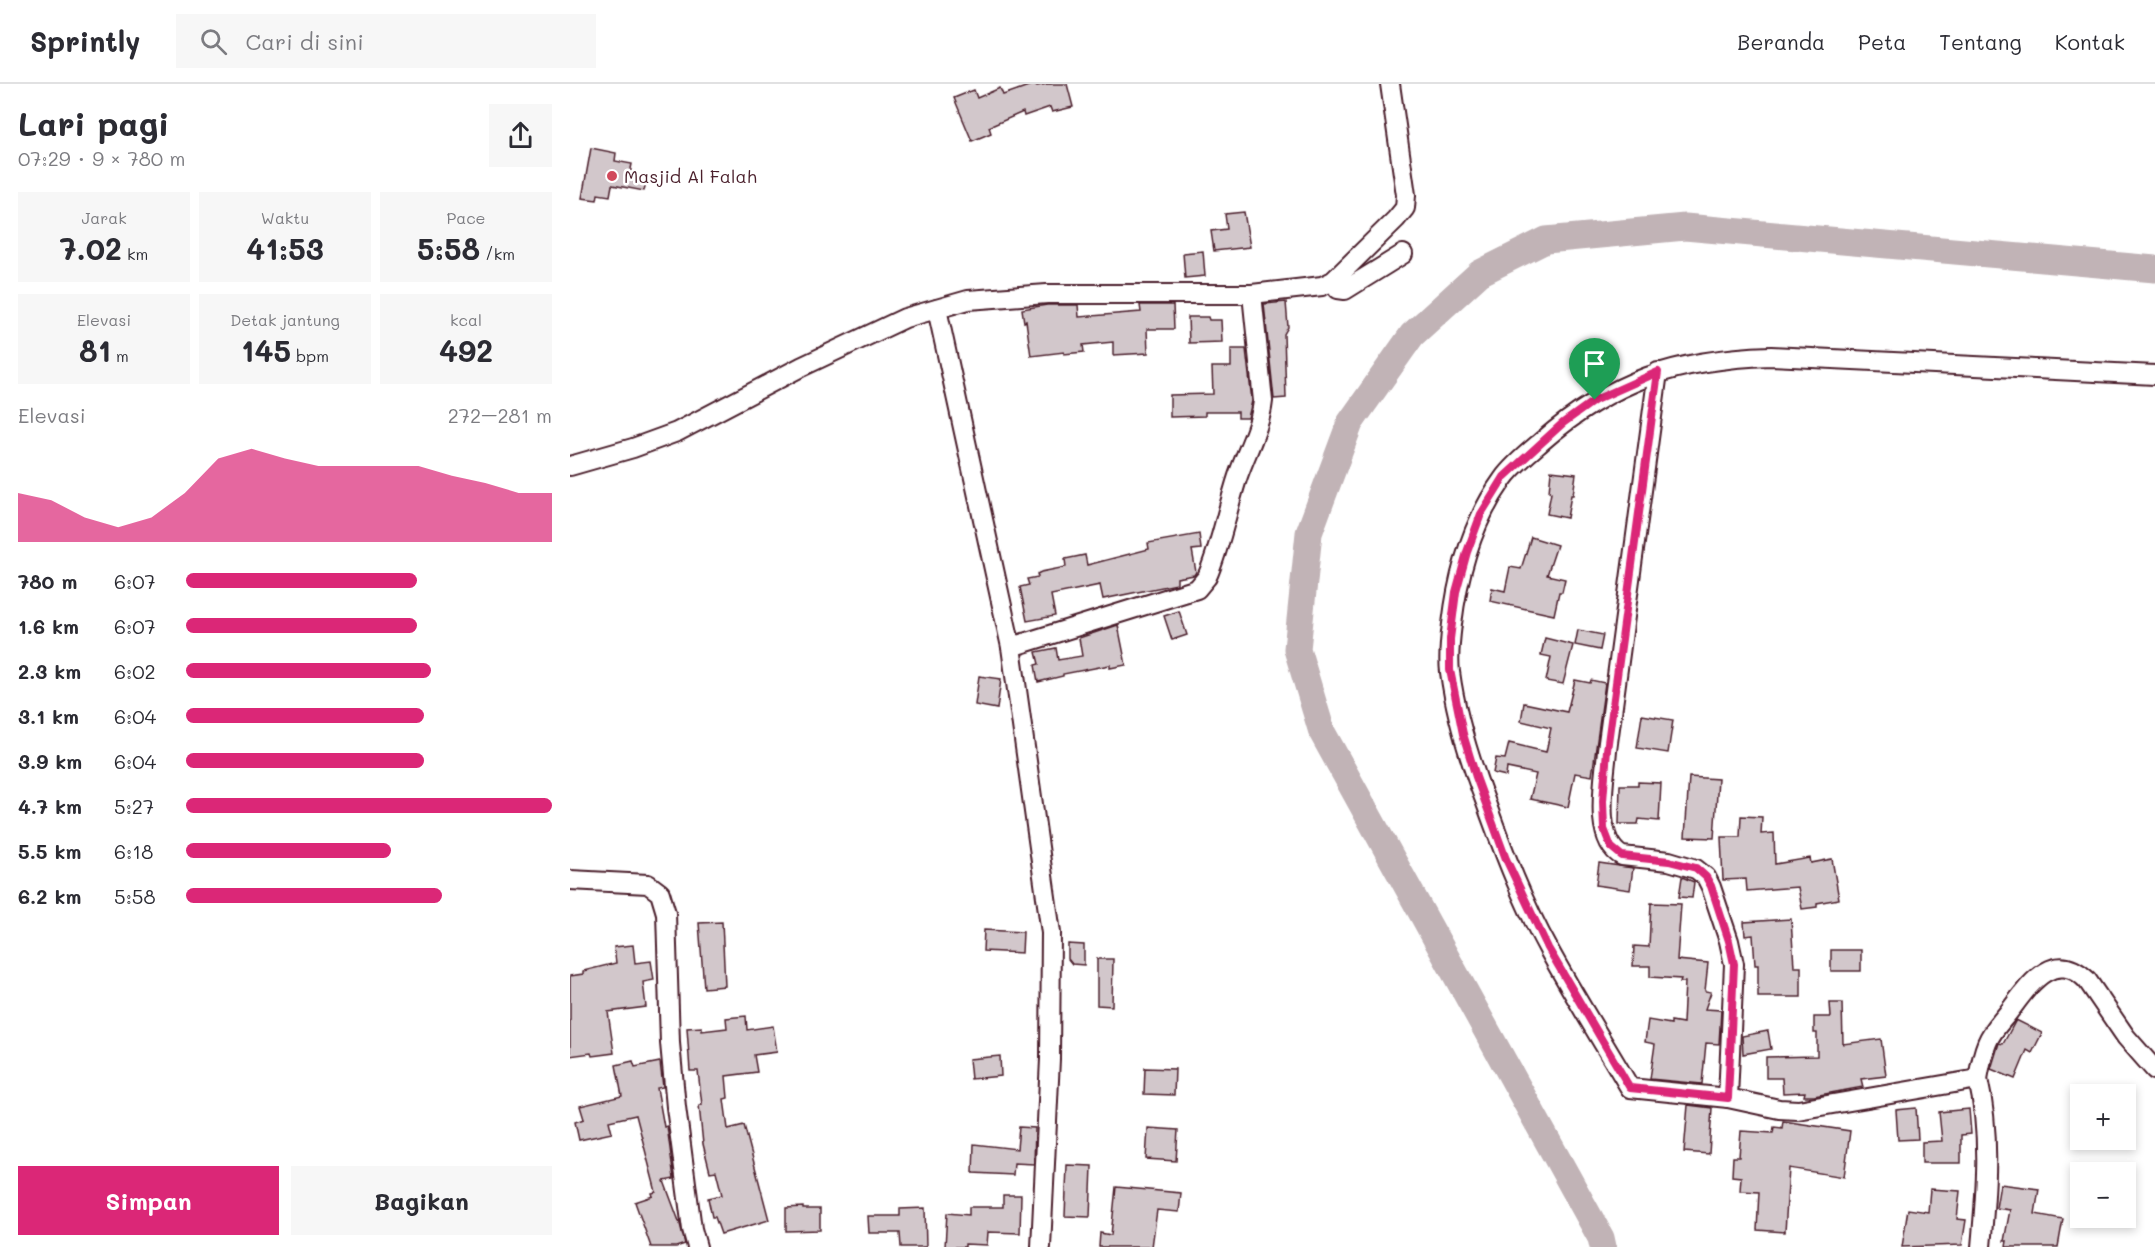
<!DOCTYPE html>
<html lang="id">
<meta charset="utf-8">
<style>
body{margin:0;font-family:Mali,sans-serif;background:#f7f7f7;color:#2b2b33;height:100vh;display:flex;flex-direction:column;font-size:22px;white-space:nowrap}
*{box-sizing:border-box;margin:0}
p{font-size:20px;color:#7c7c81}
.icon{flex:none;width:33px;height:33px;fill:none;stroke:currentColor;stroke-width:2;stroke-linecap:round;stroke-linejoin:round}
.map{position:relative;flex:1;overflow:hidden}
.panel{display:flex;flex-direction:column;background:#fff;width:570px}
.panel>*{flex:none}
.controls{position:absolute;left:1500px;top:1000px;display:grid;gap:12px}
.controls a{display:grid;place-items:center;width:66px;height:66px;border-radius:0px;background:#fff;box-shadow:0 3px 9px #0003;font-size:30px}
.pin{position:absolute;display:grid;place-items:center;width:51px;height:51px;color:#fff;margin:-62px -26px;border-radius:50% 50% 50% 0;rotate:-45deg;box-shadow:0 0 6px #0007}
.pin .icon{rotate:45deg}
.round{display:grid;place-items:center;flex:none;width:63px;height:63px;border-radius:0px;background:#f7f7f7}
.summary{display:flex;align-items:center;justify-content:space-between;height:102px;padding:0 18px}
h1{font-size:33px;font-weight:700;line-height:45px}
.stats{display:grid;grid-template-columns:repeat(3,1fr);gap:9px;height:102px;padding:6px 18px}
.stats div{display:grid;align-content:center;border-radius:0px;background:#f7f7f7;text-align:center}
.stats b{font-size:30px;font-weight:700}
.stats small{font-size:16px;font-weight:400}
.stats p{font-size:16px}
.chart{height:168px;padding:12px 18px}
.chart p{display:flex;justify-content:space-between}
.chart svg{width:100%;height:108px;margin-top:6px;fill:#db2777;opacity:.7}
.primary-button{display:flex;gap:12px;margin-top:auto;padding:12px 18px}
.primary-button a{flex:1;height:69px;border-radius:0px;background:#db2777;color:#fff;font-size:24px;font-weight:700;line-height:69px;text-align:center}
.primary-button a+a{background:#f7f7f7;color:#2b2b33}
ul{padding:0 18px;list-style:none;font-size:20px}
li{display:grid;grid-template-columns:96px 72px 1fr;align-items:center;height:45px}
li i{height:15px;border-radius:8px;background:#db2777}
header{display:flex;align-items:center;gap:36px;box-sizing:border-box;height:84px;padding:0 30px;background:#fff;border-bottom:2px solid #e1e1e2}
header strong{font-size:28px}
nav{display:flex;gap:33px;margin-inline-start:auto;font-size:21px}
.search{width:420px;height:54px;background:#f7f7f7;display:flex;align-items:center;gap:15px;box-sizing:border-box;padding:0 21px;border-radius:0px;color:#7c7c81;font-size:22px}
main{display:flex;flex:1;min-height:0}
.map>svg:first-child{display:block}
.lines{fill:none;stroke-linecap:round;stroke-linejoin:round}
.river{stroke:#c1b3b6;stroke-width:27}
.building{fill:#d2c7cb;stroke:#4a1f2b;stroke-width:1.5}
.street-casing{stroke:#4a1f2b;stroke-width:22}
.street{stroke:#fff;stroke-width:18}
.route-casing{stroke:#fff;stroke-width:12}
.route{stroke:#db2777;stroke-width:8}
.poi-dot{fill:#d1495b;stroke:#fff;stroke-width:2}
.labels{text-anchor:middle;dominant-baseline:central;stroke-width:5;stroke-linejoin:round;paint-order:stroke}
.poi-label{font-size:18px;fill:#4a1f2b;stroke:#fff;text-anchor:start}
</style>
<header>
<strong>Sprintly</strong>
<div class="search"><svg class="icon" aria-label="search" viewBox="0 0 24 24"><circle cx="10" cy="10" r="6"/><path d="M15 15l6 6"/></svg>Cari di sini</div>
<nav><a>Beranda</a><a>Peta</a><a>Tentang</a><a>Kontak</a></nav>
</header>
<main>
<section class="panel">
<div class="summary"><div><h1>Lari pagi</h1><p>07:29 · 9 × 780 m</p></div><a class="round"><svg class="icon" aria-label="share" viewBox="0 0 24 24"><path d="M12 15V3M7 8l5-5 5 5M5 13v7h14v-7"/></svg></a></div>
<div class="stats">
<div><p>Jarak</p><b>7.02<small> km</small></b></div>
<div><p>Waktu</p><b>41:53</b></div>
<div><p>Pace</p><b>5:58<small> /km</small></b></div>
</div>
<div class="stats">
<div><p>Elevasi</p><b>81<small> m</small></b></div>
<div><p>Detak jantung</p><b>145<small> bpm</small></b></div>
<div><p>kcal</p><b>492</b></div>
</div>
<div class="chart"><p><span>Elevasi</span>272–281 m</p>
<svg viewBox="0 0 160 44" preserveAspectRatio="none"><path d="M0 44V24L10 27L20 34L30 38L40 34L50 24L60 10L70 6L80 10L90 13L100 13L110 13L120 13L130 17L140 20L150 24L160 24V44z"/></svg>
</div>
<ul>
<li><b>780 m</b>6:07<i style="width:63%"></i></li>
<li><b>1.6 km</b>6:07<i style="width:63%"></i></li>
<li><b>2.3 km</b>6:02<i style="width:67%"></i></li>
<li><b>3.1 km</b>6:04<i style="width:65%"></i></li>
<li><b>3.9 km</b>6:04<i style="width:65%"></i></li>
<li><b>4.7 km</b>5:27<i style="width:100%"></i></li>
<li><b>5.5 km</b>6:18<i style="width:56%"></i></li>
<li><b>6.2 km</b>5:58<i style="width:70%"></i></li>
</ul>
<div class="primary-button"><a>Simpan</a><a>Bagikan</a></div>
</section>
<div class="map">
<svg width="1585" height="1163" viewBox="0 0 1585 1163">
<rect width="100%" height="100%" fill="#fff"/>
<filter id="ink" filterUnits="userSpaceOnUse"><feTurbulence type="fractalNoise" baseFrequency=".0167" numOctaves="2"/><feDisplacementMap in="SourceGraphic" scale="12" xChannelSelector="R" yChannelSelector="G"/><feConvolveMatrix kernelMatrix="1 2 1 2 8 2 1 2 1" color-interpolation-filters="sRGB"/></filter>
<g filter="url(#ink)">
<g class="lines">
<polyline class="river" points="1033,1163 1031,1154 752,648 727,565 739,449 780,339 842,251 910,189 976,156 1115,143 1585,185"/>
</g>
<g class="building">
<polygon points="464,0 467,2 477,0 497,0 503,23 482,28 480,23 454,32 453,28 419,43 421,49 402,57 384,14 404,6 407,14 430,4 433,11"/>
<polygon points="21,64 46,69 45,77 62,80 60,90 77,93 74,107 42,101 40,112 28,110 27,116 12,114"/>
<polygon points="674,128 680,163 644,167 641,147 657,145 655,130"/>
<polygon points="633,167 635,192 615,194 613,169"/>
<polygon points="716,218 718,243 714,250 716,314 704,315 694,220"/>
<polygon points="477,221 508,221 509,233 571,228 570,221 603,221 604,245 577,245 578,269 543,271 543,258 513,261 514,268 494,270 494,268 461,272 456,237 454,238 452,225"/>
<polygon points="618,233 638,233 639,236 651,236 652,258 619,259"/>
<polygon points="661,265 676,265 682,317 678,334 668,334 668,328 635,328 635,332 600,333 600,311 643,310 642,283 661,283"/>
<polygon points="981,387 1006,390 1003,411 1001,411 997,434 977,430 981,409 979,408"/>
<polygon points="629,450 631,465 622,466 626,488 624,491 607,494 607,500 533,515 530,501 481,511 485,532 457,537 450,503 459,501 457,495 468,493 467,490 471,488 496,483 495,475 515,471 517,481 579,465 578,459"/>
<polygon points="961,453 987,461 977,491 995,495 992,508 989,508 984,531 920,517 922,504 935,507 940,483 951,485"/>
<polygon points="609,527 617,551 602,556 594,532"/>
<polygon points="548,541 556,581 540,584 540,581 493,590 493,592 468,598 465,581 469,580 466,568 486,564 488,576 512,572 509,554"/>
<polygon points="1008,546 1033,551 1030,566 1005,561"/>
<polygon points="975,554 1003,561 993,600 976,597 981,573 971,571"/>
<polygon points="409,592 431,595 427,625 405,621"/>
<polygon points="1005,596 1020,599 1021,596 1035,599 1022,692 1005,689 998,723 960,715 966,690 937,684 936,692 923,689 926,674 935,675 939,659 976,668 981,644 951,637 954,619 997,628"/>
<polygon points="1072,631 1103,636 1098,669 1067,664"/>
<polygon points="1119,693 1148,695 1144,754 1115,753"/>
<polygon points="1068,698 1091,699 1089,737 1069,735 1068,740 1049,740 1050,701 1068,701"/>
<polygon points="1171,732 1192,733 1191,750 1204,749 1205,780 1240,774 1241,779 1262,775 1269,815 1247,819 1247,823 1232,825 1228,803 1177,807 1176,795 1153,796 1151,753 1170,753"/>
<polygon points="1029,779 1063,784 1060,806 1026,801"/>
<polygon points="1112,793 1124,798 1122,814 1109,813"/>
<polygon points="1081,819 1111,820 1107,876 1138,879 1135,907 1141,908 1135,925 1151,926 1149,960 1136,959 1132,1000 1080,995 1085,960 1075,958 1078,936 1101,940 1101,937 1113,939 1115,898 1110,898 1111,895 1080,893 1080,882 1063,882 1064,862 1079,863"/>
<polygon points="1221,835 1224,883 1231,883 1231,913 1188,913 1188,881 1185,881 1183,851 1175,852 1174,838"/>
<polygon points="152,838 155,902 134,904 129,839"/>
<polygon points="414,846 453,848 452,869 413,867"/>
<polygon points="498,860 514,861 514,881 502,880 498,875"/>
<polygon points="63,861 65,879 81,877 84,896 73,898 76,923 38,928 44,969 22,972 21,969 0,972 0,892 13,890 13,887 46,879 44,863"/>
<rect x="1261" y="866" width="30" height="21"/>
<polygon points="527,875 543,875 542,922 527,921"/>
<polygon points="1260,919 1272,919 1273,960 1311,955 1316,992 1291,995 1293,1003 1244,1012 1234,1012 1235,1008 1213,1009 1212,994 1196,994 1196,973 1247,972 1247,949 1244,949 1244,933 1261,933"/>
<polygon points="176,932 177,946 203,942 207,968 184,971 187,988 156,992 158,1014 154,1015 158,1045 174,1041 199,1136 151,1150 145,1133 142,1133 138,1114 152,1111 146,1087 140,1088 133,1060 129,1021 132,1021 128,987 120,987 117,944 132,943 132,947 157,944 156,934"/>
<polygon points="1446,936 1472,949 1462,969 1457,966 1445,995 1421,985 1429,959 1433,960"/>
<polygon points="1198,947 1201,965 1173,970 1172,952"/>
<polygon points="430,972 431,992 401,995 399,975"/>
<polygon points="63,977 65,983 90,978 93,1003 87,1004 94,1043 97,1042 104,1095 94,1097 110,1140 115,1160 106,1163 81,1163 65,1118 83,1112 82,1109 86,1108 66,1031 39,1037 42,1049 9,1056 5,1038 14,1035 10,1022 52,1012 46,981"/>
<polygon points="575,984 605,985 604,1011 574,1010"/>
<polygon points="1118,1021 1142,1024 1139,1070 1114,1068"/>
<polygon points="1346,1024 1348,1055 1328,1056 1326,1026"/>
<polygon points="1399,1025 1401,1050 1391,1051 1391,1079 1352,1079 1352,1058 1372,1057 1369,1028"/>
<polygon points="1213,1037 1280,1047 1274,1093 1219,1084 1215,1148 1187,1146 1189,1108 1170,1107 1171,1093 1162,1092 1163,1073 1169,1073 1171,1047 1203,1049 1204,1043 1212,1044"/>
<polygon points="449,1043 465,1044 464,1080 444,1079 443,1091 403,1089 404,1060 447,1065"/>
<polygon points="578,1044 608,1046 606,1077 576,1075"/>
<polygon points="497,1081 522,1082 520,1133 495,1132"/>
<polygon points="1430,1100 1469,1105 1465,1130 1493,1135 1488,1163 1436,1163 1437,1157 1434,1157 1440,1126 1426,1124"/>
<polygon points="546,1103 611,1109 609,1128 587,1126 582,1163 529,1163 530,1149 541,1151"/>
<polygon points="1360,1105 1390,1107 1387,1135 1396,1136 1392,1161 1332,1163 1338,1125 1358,1128"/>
<polygon points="433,1111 451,1111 450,1149 418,1148 417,1161 395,1160 395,1163 375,1163 377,1129 399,1131 399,1123 433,1123"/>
<polygon points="233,1123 233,1125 250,1125 250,1146 216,1147 216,1124"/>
<polygon points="355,1124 356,1163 331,1163 330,1149 299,1149 298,1132 330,1132 330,1125"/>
</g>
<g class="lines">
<defs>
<g id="street">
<polyline points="763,197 768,205 775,206 833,170"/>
<polyline points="367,225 441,563 481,849 480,975 471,1163"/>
<path d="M1088 288 1037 666C1035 695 1022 755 1052 772L1099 777 1126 785 1136 793 1141 803 1159 857 1164 880 1158 1014 1209 1025 1228 1026 1408 995C1421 1051 1416 1107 1411 1163"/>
<polyline points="0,382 63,364 107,348 231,283 335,234 398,216 477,210 682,210 752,202 763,197 826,135 835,124 836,111 820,0"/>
<path d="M441 563 627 505 637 493C651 461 657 425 668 392 677 366 690 344 693 317L682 210"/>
<polyline points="0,796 78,800 90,809 96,829 100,959 106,1023 122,1145 127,1163"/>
<path d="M1408 995C1410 983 1412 971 1417 959 1422 946 1433 936 1441 925 1460 900 1484 864 1517 896L1556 953 1585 986"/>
<path d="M1158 1014 1060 1004C1033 958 1004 912 979 866 953 819 934 769 916 719 900 677 886 633 880 588 878 573 880 556 882 540 888 489 902 438 933 395 942 382 958 369 971 358 1042 296 1107 275 1201 272L1585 291"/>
</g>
</defs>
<use href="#street" class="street-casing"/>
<use href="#street" class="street"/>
</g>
</g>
<g class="lines" filter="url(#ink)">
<defs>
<polygon id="route" points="1088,288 1037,666 1033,717 1034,745 1041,763 1052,772 1099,777 1126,784 1136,793 1141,802 1159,857 1164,880 1158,1014 1060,1004 978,864 936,775 906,693 893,650 880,586 880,555 886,508 897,468 911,430 934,393 993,339 1025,316"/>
</defs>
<use href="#route" class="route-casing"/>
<use href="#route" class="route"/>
</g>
<circle class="poi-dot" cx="42" cy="92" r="6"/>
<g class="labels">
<g class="poi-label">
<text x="54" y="92">Masjid Al Falah</text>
</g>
</g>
</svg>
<div class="controls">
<a>+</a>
<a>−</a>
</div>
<div class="pin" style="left:1025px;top:316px;background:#1e9e55"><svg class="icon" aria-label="arrive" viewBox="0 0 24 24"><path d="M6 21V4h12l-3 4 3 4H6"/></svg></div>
</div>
</main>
